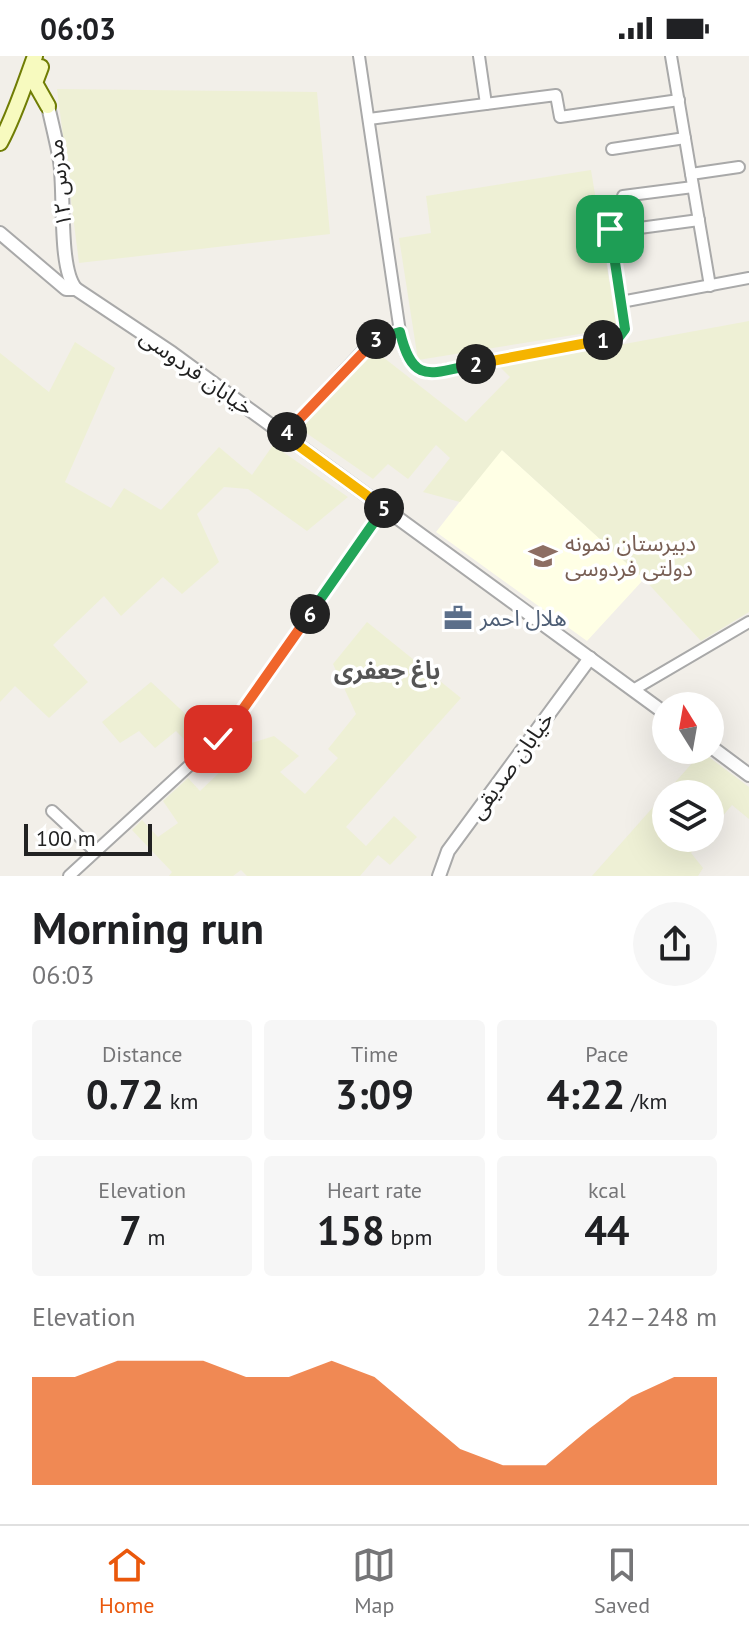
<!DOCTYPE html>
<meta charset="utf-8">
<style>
body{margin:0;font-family:"PT Sans","Noto Sans Arabic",sans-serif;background:#f6f6f6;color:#202124;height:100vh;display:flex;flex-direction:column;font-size:30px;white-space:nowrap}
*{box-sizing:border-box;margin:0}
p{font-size:26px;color:#757577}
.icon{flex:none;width:44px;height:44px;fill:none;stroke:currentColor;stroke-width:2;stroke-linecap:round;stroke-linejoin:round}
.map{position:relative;height:820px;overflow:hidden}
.panel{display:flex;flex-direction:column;background:#fff;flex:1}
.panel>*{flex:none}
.needle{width:52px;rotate:349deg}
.fabs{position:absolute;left:652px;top:636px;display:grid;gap:16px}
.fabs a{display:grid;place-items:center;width:72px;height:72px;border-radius:50%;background:#fff;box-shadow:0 8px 32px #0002;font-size:40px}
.scale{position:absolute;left:24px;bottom:20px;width:128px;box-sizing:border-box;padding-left:8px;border:4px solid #222;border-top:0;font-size:22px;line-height:28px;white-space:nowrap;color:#222;-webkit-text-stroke:6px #fff;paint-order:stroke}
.pin{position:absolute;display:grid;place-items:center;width:68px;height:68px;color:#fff;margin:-34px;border-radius:16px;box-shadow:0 4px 12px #0006}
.km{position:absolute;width:40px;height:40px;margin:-20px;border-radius:50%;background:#222;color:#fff;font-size:22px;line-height:40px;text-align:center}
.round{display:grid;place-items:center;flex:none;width:84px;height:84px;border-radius:42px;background:#f6f6f6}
.overview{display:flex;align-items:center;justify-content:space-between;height:136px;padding:0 32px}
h1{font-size:44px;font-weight:700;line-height:60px}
.figures{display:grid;grid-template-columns:repeat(3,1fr);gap:12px;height:136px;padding:8px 32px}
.figures div{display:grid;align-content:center;border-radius:8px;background:#f6f6f6;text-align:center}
.figures b{font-size:40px;font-weight:700}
.figures small{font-size:22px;font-weight:400}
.figures p{font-size:22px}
.chart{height:224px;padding:16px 32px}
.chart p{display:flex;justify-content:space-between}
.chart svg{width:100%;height:144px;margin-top:8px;fill:#ea580c;opacity:.7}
.status{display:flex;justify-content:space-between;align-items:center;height:56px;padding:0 40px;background:#fff;direction:ltr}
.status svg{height:22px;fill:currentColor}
.tab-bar{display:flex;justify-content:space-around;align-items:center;height:112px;border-top:2px solid #e0e0e0;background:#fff;font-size:22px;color:#757577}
.tab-bar a{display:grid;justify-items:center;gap:4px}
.tab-bar .on{color:#ea580c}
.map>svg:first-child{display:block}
.education{fill:#ffffe5}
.farmland{fill:#eef0d5}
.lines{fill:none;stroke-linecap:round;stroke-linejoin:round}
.minor-casing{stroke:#a9a9a9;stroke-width:14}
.tertiary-casing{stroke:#a9a9a9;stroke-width:16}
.secondary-casing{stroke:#707d05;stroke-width:18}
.minor{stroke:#fff;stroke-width:10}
.tertiary{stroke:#fff;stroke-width:12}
.secondary{stroke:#f7fabf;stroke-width:14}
.split-1-casing{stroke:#fff;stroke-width:16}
.split-2-casing{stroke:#fff;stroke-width:16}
.split-3-casing{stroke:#fff;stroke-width:16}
.split-4-casing{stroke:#fff;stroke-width:16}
.split-5-casing{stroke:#fff;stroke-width:16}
.split-6-casing{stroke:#fff;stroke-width:16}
.split-7-casing{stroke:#fff;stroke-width:16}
.split-8-casing{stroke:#fff;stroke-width:16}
.split-1{stroke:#22a559;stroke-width:10}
.split-2{stroke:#f5b400;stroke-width:10}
.split-3{stroke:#22a559;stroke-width:10}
.split-4{stroke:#f0652b;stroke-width:10}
.split-5{stroke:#f5b400;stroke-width:10}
.split-6{stroke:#22a559;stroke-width:10}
.split-7{stroke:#f0652b;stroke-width:10}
.split-8{stroke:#f5b400;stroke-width:10}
.labels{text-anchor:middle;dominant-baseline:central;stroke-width:7;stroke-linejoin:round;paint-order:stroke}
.street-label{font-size:22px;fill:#222;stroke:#fff}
.education-label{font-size:22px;fill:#785e54;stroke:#fff;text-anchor:start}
.service-label{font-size:22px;fill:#4e5e75;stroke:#fff;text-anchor:start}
.neighbourhood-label{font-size:24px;font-weight:bold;fill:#555;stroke:#fff}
</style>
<div class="status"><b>06:03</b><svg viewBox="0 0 49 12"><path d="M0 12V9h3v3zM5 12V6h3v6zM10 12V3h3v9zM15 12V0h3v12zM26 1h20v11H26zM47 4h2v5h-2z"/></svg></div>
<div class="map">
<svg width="749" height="820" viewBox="0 0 749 820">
<rect width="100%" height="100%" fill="#f2efe9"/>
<polygon class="education" points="501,393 644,523 587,585 436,476"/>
<g class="farmland">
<polygon points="57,33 317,36 330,178 79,207"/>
<polygon points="591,114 617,272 418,304 399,182 431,177 426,140"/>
<polygon points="749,265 749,556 701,585 644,523 502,394 460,446 423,436 450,402 436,389 408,423 388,408 373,423 299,372 374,294 466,366 510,321 500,311"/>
<polygon points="75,286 115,312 65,426 111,452 124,432 161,454 219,391 252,419 273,389 348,441 307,475 248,433 224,431 197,458 219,506 182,538 163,521 121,560 104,540 53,589 88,626 49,662 15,630 0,646 0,297 49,336"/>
<polygon points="367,566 461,642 346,771 366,790 394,760 417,781 390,809 378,799 360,820 247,820 241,814 233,820 169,820 172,816 132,774 142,764 158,781 178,767 163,745 188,722 200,735 223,713 213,699 274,680 299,700 280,716 305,738 338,702 328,693 356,658 333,608"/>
<polygon points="151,626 205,676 189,688 176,675 155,692 139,675 120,687 102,666"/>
<polygon points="702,696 749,731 749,763 732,749 710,775 710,738 666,738 666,782 704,782 691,797 703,812 698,820 592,820"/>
</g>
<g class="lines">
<defs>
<g id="minor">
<path d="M359 0 400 276C405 298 407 310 430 317L619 281 625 273 610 173"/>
<polyline points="479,0 486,48"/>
<polyline points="671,0 710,230"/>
<polyline points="369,63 556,39 560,61 679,44"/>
<polyline points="612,93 685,82"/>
<polyline points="691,118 739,111"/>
<polyline points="623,140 693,131"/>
<polyline points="632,173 699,164"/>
<polyline points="621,246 749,222"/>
<polyline points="284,379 374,283 400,276"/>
<polyline points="633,634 749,566"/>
<polyline points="52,755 95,795"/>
<polyline points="69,820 228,674 384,452"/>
</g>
<g id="tertiary">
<path d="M48 50C52 68 57 87 60 105 65 136 58 213 76 233"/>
<polyline points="0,177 66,233 76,233 172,297 666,658"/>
<polyline points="710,690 749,719"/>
<polyline points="439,820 448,795 590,602"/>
</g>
<g id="secondary">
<polyline points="41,11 35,27 48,50"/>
<path d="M0 87C15 59 24 30 35 0"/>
</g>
</defs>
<use href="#minor" class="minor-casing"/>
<use href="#tertiary" class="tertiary-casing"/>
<use href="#secondary" class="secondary-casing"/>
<use href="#minor" class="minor"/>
<use href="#tertiary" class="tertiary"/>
<use href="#secondary" class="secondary"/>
</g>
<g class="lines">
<defs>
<polyline id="split-1" points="603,284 619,281 625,273 610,173"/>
<polyline id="split-2" points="476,308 603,284"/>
<path id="split-3" d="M376 283 400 276C413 330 430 317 476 308"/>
<polyline id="split-4" points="287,376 376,283"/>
<polyline id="split-5" points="287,376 284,379 384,452"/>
<polyline id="split-6" points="310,558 384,452"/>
<polyline id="split-7" points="236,663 310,558"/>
<polyline id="split-8" points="218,683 236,663"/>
</defs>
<use href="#split-1" class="split-1-casing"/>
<use href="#split-2" class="split-2-casing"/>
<use href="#split-3" class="split-3-casing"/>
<use href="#split-4" class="split-4-casing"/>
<use href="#split-5" class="split-5-casing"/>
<use href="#split-6" class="split-6-casing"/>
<use href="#split-7" class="split-7-casing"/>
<use href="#split-8" class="split-8-casing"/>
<use href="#split-1" class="split-1"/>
<use href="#split-2" class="split-2"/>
<use href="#split-3" class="split-3"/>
<use href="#split-4" class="split-4"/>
<use href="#split-5" class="split-5"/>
<use href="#split-6" class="split-6"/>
<use href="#split-7" class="split-7"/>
<use href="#split-8" class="split-8"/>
</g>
<defs>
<symbol id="school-bare" viewBox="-9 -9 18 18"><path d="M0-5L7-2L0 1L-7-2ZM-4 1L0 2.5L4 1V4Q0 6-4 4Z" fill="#8d6e63" stroke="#fff" stroke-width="2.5" paint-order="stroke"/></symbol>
<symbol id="office-bare" viewBox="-9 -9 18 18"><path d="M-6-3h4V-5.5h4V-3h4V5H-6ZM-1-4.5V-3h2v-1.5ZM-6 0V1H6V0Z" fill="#5c6f8a" stroke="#fff" stroke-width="2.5" paint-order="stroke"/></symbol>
</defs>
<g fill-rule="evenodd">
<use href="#school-bare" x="523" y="480" width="40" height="40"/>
<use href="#office-bare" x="438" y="542" width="40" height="40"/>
</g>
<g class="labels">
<g class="street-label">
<text transform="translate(59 127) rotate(-96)">مدرس ۱۲</text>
<text transform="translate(197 316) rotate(35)">خیابان فردوسی</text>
<text transform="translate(511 709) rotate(-54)">خیابان صدیقی</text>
</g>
<g class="education-label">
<text x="565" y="487">دبیرستان نمونه<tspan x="565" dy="25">دولتی فردوسی</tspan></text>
</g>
<g class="service-label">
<text x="480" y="562">هلال احمر</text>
</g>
<g class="neighbourhood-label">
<text x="387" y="614">باغ جعفری</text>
</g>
</g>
</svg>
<div class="fabs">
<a><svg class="needle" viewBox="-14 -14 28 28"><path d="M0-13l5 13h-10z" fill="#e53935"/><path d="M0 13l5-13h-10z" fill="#757577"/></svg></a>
<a><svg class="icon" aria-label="layers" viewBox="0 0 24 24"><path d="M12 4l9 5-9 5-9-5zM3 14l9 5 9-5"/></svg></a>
</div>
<div class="scale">100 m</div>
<div class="pin" style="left:610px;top:173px;background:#1e9e55"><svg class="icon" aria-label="arrive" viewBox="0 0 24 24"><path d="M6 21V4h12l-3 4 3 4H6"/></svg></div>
<div class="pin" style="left:218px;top:683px;background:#d93025"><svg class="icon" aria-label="check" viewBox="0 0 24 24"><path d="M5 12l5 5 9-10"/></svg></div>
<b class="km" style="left:603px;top:284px">1</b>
<b class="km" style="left:476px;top:308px">2</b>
<b class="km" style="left:376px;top:283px">3</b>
<b class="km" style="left:287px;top:376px">4</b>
<b class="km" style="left:384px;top:452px">5</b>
<b class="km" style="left:310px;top:558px">6</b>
</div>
<section class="panel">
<div class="overview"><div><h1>Morning run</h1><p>06:03</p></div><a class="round"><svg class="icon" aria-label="share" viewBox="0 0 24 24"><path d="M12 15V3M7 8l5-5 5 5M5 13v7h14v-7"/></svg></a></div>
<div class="figures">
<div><p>Distance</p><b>0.72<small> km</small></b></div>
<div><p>Time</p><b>3:09</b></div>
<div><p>Pace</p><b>4:22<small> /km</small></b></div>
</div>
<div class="figures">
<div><p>Elevation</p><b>7<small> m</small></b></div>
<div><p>Heart rate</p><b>158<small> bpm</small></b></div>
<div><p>kcal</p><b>44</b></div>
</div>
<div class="chart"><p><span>Elevation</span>242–248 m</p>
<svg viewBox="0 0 160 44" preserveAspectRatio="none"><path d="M0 44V11L10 11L20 6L30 6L40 6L50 11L60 11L70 6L80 11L90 22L100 33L110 38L120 38L130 27L140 17L150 11L160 11V44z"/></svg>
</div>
</section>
<nav class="tab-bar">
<a class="on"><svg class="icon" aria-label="home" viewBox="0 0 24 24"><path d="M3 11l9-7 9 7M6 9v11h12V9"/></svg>Home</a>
<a><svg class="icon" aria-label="map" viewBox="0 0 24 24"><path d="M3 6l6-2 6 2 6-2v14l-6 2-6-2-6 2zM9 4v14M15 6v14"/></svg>Map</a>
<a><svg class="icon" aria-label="saved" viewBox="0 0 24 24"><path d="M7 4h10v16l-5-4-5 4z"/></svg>Saved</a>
</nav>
